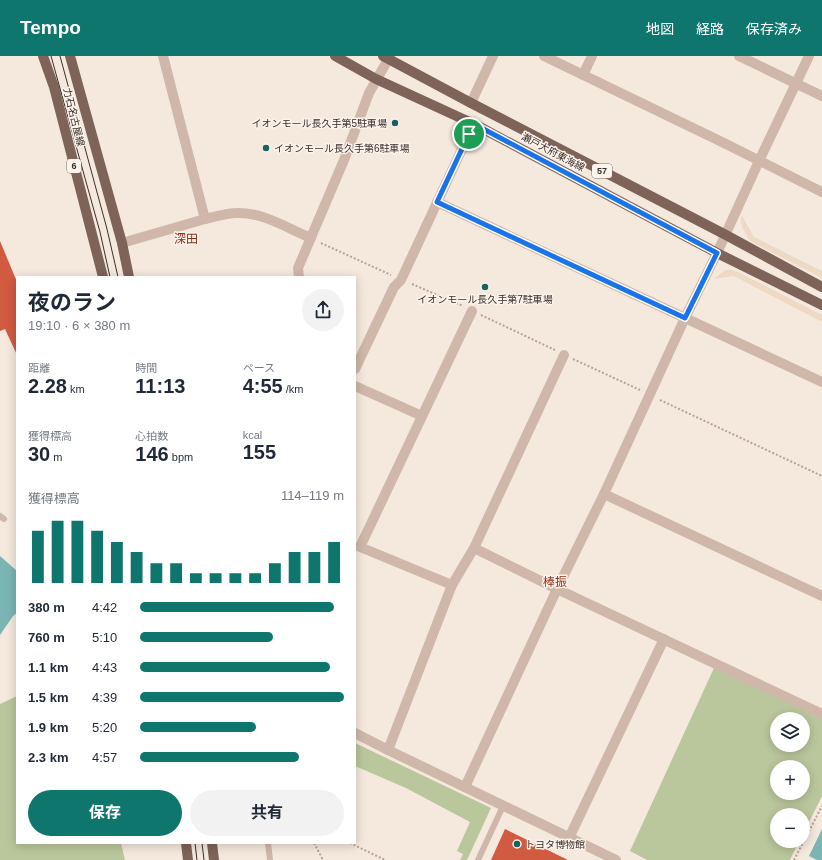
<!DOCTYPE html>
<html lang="ja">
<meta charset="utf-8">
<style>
body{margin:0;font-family:Arial,"Noto Sans JP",sans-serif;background:#f2f2f3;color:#1f2937;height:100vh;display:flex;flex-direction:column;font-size:15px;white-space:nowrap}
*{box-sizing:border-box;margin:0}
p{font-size:13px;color:#747a83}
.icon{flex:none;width:22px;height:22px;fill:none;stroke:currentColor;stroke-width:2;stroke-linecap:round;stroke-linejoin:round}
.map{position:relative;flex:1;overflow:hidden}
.details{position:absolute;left:16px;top:220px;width:340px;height:568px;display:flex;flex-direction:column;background:#fff;border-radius:0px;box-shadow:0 2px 10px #0003}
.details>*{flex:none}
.tools{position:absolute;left:770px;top:656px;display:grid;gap:8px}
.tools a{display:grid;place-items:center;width:40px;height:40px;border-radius:50%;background:#fff;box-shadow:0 2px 10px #0003;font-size:20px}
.pin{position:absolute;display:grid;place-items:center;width:34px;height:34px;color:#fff;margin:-17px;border:2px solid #fff;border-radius:50%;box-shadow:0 1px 4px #0007}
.round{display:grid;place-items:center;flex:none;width:42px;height:42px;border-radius:21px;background:#f2f2f3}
.head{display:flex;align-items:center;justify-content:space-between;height:68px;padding:0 12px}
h1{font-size:22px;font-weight:700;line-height:30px}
.stats{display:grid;grid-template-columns:repeat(3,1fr);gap:6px;height:68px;padding:4px 12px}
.stats div{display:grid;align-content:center}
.stats b{font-size:20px;font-weight:700}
.stats small{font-size:11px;font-weight:400}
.stats p{font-size:11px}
.chart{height:112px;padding:8px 12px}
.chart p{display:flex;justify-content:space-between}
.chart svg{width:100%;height:72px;margin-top:4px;stroke:#0f766e;stroke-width:6}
.button{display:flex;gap:8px;margin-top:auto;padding:8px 12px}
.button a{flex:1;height:46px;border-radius:24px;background:#0f766e;color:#fff;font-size:16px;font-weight:700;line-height:46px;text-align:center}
.button a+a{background:#f2f2f3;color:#1f2937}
ul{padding:0 12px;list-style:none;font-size:13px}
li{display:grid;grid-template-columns:64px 48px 1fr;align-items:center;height:30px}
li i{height:10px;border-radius:5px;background:#0f766e}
header{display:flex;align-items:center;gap:24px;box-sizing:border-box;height:56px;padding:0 20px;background:#0f766e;color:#fff}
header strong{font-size:19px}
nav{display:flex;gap:22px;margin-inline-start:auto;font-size:14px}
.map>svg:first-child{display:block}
.green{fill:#bac69c;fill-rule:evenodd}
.plaza{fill:#eed9c4}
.water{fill:#7ab5b4}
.building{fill:#d15b41}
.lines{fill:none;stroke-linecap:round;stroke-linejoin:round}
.path{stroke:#bba192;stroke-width:2;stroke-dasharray:2 2;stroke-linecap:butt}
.service{stroke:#cfb8a9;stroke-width:6}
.minor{stroke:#cfb8a9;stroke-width:10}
.tertiary{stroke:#cfb8a9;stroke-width:10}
.primary{stroke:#7e6359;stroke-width:10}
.tram{stroke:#3b2e29;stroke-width:1}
.route-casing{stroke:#fff;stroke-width:8}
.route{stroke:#1a73e8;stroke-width:5}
.poi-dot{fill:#1a6161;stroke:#fcf3ec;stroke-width:1.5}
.labels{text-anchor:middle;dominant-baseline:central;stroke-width:3;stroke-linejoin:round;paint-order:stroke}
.shield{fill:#fcf3ec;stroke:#756964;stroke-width:1}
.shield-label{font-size:9px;font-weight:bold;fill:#3b2e29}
.street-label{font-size:10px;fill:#3b2e29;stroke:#fcf3ec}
.poi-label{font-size:10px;fill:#3b2e29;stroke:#fcf3ec;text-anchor:start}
.quarter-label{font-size:12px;fill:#92301a;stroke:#fcf3ec}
</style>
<header>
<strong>Tempo</strong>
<nav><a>地図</a><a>経路</a><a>保存済み</a></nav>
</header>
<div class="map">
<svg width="822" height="804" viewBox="0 0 822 804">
<rect width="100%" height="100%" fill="#f5e9de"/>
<g class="green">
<path d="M714 612 822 663V740L803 778V759H777V785H799L790 804H647L630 795ZM777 663H803V689H777ZM777 711H803V737H777Z"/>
<polygon points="17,640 17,787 121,787 125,804 0,804 0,648"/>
<polygon points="355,687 491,752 467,804 460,804 463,798 457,795 470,766 406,732 355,710"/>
</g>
<g class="plaza">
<polygon points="742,160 754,181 822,215 822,222 752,186 748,182 742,171 741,163"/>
<polygon points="729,213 736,215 822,259 822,266 734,220 714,223 724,215"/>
</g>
<g class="water">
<polygon points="0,500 17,515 17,557 13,560 0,579"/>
<polygon points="822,773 822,804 817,804 809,800"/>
</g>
<g class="building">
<polygon points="0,185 17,226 17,299 5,273 0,275"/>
<polygon points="505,773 568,804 491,804"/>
</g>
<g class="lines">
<g class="path">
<polyline points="321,187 391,219"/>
<polyline points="412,228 463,250"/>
<polyline points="481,259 555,294"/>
<polyline points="573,303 640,334"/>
<polyline points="660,344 822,420"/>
<polyline points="314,787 323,804"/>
<polyline points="350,787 385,804"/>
<polyline points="794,804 822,750"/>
</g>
<g class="service">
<polyline points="0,460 4,463"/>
<polyline points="268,787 270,804"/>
<polyline points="478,804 503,750"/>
</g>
<g class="minor">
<polyline points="544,0 724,87 822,136"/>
<polyline points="739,0 822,40"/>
<polyline points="583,19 592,0"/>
<polyline points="471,47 493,0"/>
<polyline points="437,146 822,326"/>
<polyline points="472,255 360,491 452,529 474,492 564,299"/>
<polyline points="355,313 394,231 401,224 469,78 476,69"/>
<polyline points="355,330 422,360"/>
<polyline points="604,438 822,540"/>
<polyline points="474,492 557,533 822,658"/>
<polyline points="355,677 388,694 616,804"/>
<polyline points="388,694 452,529"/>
<polyline points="465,731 557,533 604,438 685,262 717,197 759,105 809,0"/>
<polyline points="569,782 664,583"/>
</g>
<g class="tertiary">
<path d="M163 0 205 163C215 161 226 157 236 157 263 156 287 172 311 182"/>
<polyline points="122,187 205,163"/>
<polyline points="299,221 298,212 344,104 369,37 390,0"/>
</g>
<g class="primary">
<polyline points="43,0 54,31 103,221"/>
<polyline points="70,0 122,187 129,221"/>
<polyline points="335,0 376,23 476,69 717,197 822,249"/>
<polyline points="383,0 471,47 726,179 822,231"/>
<polyline points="186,787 188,804"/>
<polyline points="212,787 214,804"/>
</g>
<g class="tram">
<polyline points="51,0 100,176 110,221"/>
<polyline points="60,0 107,173 118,221"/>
<polyline points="195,787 197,804"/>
<polyline points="202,787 204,804"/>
</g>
</g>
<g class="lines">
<defs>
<polygon id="route" points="476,69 717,197 685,262 437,146 469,78"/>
</defs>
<use href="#route" class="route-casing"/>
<use href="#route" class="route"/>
</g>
<g class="poi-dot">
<circle cx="395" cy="67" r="4"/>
<circle cx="266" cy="92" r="4"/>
<circle cx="485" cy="231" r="4"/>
<circle cx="517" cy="788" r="4"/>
</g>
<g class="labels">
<g class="shield">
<rect x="67" y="103" width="14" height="14" rx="3"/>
<rect x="592" y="108" width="20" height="14" rx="3"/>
</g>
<g class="shield-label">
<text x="74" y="110">6</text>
<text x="602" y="115">57</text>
</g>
<g class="street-label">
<text transform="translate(74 61) rotate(76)">力石名古屋線</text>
<text transform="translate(553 96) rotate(28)">瀬戸大府東海線</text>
</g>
<g class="poi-label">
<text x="387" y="67" text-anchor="end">イオンモール長久手第5駐車場</text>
<text x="274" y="92">イオンモール長久手第6駐車場</text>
<text x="485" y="243" text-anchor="middle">イオンモール長久手第7駐車場</text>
<text x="525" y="788">トヨタ博物館</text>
</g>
<g class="quarter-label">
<text x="186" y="183">深田</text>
<text x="555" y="526">棒振</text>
</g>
</g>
</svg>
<div class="tools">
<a><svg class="icon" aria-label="layers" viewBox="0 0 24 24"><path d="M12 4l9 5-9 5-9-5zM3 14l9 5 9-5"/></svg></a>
<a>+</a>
<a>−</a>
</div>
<div class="pin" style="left:469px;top:78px;background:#1e9e55"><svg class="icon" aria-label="arrive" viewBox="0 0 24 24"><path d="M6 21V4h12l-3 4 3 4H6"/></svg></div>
<section class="details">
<div class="head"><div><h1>夜のラン</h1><p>19:10 · 6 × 380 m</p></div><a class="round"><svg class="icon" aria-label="share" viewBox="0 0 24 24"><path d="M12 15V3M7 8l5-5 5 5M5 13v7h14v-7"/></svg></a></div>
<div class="stats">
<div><p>距離</p><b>2.28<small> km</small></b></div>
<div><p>時間</p><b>11:13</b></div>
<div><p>ペース</p><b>4:55<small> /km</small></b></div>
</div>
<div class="stats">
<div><p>獲得標高</p><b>30<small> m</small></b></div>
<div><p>心拍数</p><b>146<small> bpm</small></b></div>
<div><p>kcal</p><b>155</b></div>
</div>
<div class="chart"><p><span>獲得標高</span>114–119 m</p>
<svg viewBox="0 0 160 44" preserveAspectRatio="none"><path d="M5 44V12M15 44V6M25 44V6M35 44V12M45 44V19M55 44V25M65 44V32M75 44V32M85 44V38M95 44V38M105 44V38M115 44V38M125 44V32M135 44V25M145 44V25M155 44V19"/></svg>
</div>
<ul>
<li><b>380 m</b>4:42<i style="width:95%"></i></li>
<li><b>760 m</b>5:10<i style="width:65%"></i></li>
<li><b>1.1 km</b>4:43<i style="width:93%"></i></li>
<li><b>1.5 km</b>4:39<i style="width:100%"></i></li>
<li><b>1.9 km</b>5:20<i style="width:57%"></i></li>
<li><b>2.3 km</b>4:57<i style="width:78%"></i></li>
</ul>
<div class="button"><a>保存</a><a>共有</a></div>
</section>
</div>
